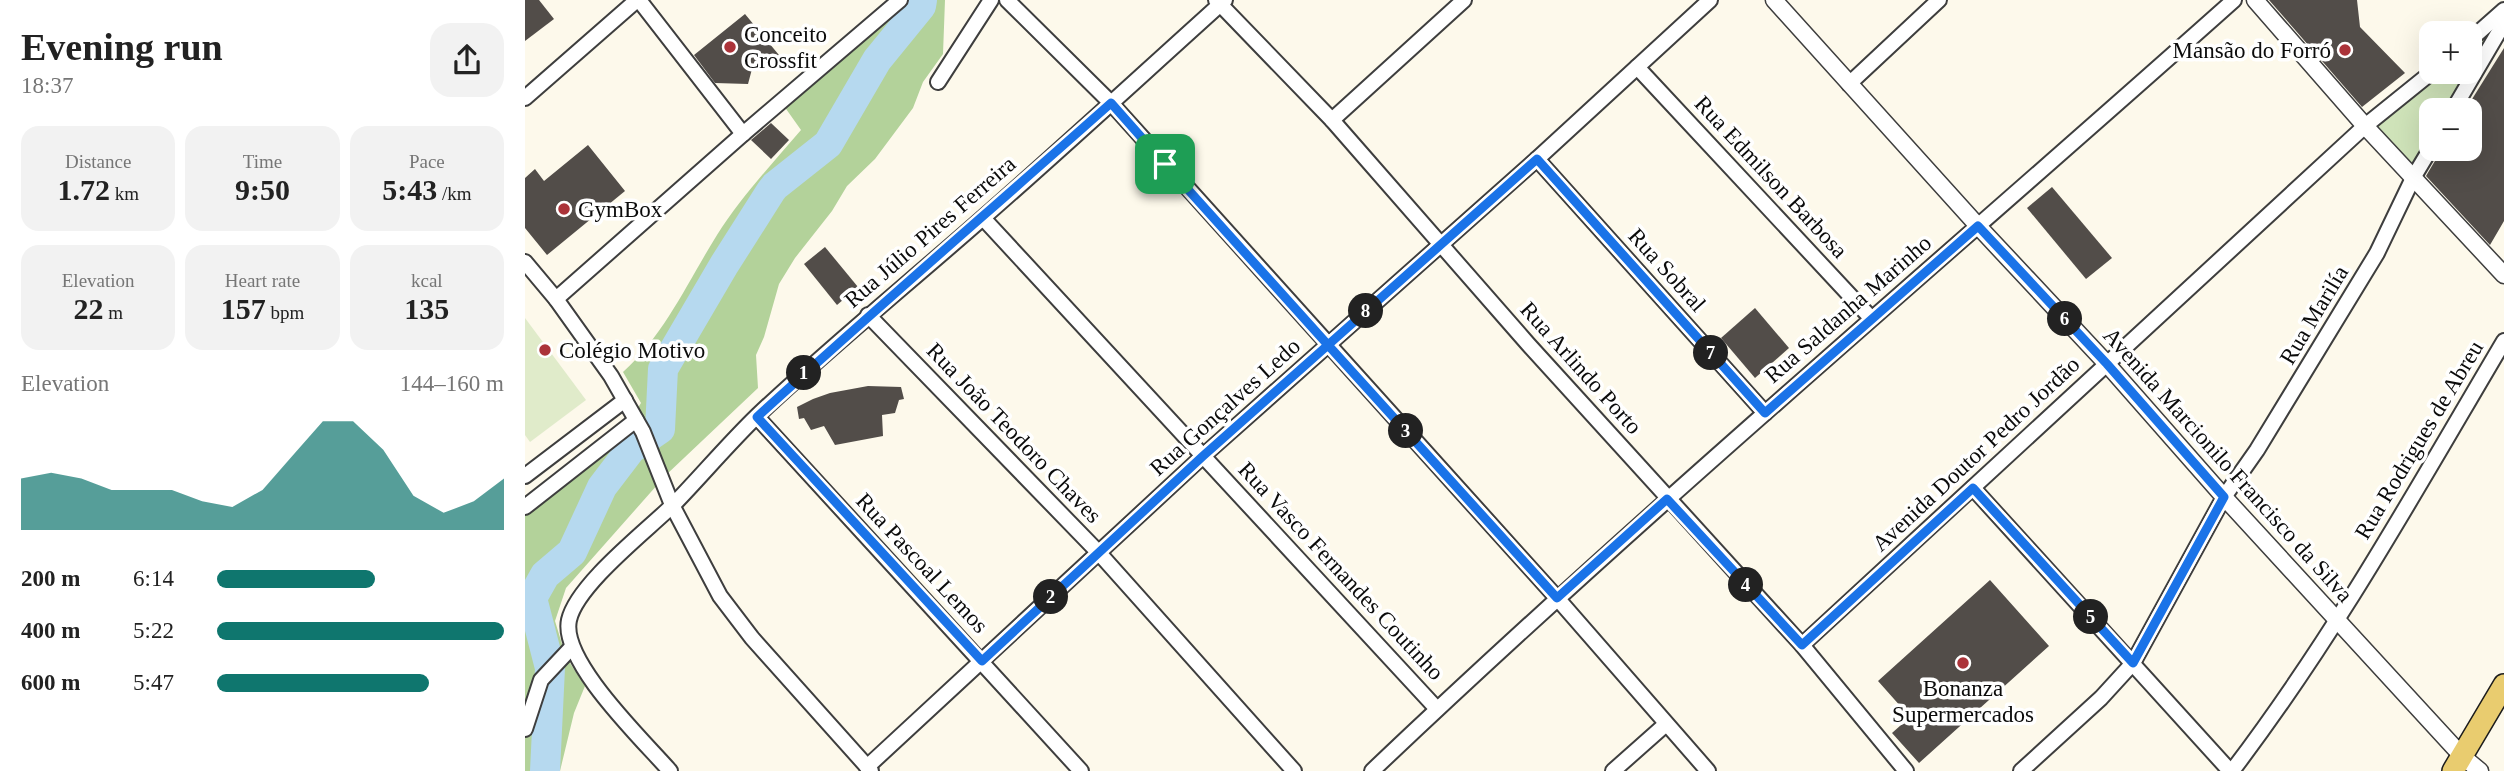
<!DOCTYPE html>
<meta charset="utf-8">
<style>
body{margin:0;font-family:"Times New Roman",serif;background:#f2f2f2;color:#222;height:100vh;display:flex;flex-direction:column;font-size:26px;white-space:nowrap}
*{box-sizing:border-box;margin:0}
p{font-size:23px;color:#767676}
.icon{flex:none;width:38px;height:38px;fill:none;stroke:currentColor;stroke-width:2;stroke-linecap:round;stroke-linejoin:round}
.map{position:relative;flex:1;overflow:hidden}
.sheet{display:flex;flex-direction:column;background:#fff;width:525px}
.sheet>*{flex:none}
.buttons{position:absolute;left:1894px;top:21px;display:grid;gap:14px}
.buttons a{display:grid;place-items:center;width:63px;height:63px;border-radius:14px;background:#fff;box-shadow:0 7px 28px #0002;font-size:35px}
.pin{position:absolute;display:grid;place-items:center;width:60px;height:60px;color:#fff;margin:-30px;border-radius:14px;box-shadow:0 4px 10px #0006}
.km{position:absolute;width:35px;height:35px;margin:-18px;border-radius:50%;background:#222;color:#fff;font-size:19px;line-height:35px;text-align:center}
.round{display:grid;place-items:center;flex:none;width:74px;height:74px;border-radius:21px;background:#f2f2f2}
.overview{display:flex;align-items:center;justify-content:space-between;height:119px;padding:0 21px}
h1{font-size:38px;font-weight:600;line-height:52px}
.figures{display:grid;grid-template-columns:repeat(3,1fr);gap:10px;height:119px;padding:7px 21px}
.figures div{display:grid;align-content:center;border-radius:18px;background:#f2f2f2;text-align:center}
.figures b{font-size:30px;font-weight:600}
.figures small{font-size:19px;font-weight:400}
.figures p{font-size:19px}
.chart{height:196px;padding:14px 21px}
.chart p{display:flex;justify-content:space-between}
.chart svg{width:100%;height:126px;margin-top:7px;fill:#0f766e;opacity:.7}
ul{padding:0 21px;list-style:none;font-size:23px}
li{display:grid;grid-template-columns:112px 84px 1fr;align-items:center;height:52px}
li i{height:18px;border-radius:9px;background:#0f766e}
main{display:flex;flex:1;min-height:0}
.map>svg:first-child{display:block}
.green{fill:#cfe3b9}
.forest{fill:#b3d29a}
.pitch{fill:#e0ebca}
.lines{fill:none;stroke-linecap:round;stroke-linejoin:round}
.river{stroke:#b6d9ef;stroke-width:30}
.building{fill:#524d49}
.minor-casing{stroke:#3e3e3e;stroke-width:18}
.tertiary-casing{stroke:#3e3e3e;stroke-width:19}
.primary-casing{stroke:#1c1c1c;stroke-width:24}
.minor{stroke:#fff;stroke-width:14}
.tertiary{stroke:#fff;stroke-width:16}
.primary{stroke:#e9cc6f;stroke-width:21}
.route-casing{stroke:#fff;stroke-width:14}
.route{stroke:#1a73e8;stroke-width:9}
.poi-dot{fill:#ab3339;stroke:#fff;stroke-width:2.5}
.labels{text-anchor:middle;dominant-baseline:central;stroke-width:7;stroke-linejoin:round;paint-order:stroke}
.poi-label{font-size:23px;fill:#0b0b0b;stroke:#fff;text-anchor:start}
.street-label{font-size:23px;fill:#0b0b0b;stroke:#fff}
</style>
<main>
<section class="sheet">
<div class="overview"><div><h1>Evening run</h1><p>18:37</p></div><a class="round"><svg class="icon" aria-label="share" viewBox="0 0 24 24"><path d="M12 15V3M7 8l5-5 5 5M5 13v7h14v-7"/></svg></a></div>
<div class="figures">
<div><p>Distance</p><b>1.72<small> km</small></b></div>
<div><p>Time</p><b>9:50</b></div>
<div><p>Pace</p><b>5:43<small> /km</small></b></div>
</div>
<div class="figures">
<div><p>Elevation</p><b>22<small> m</small></b></div>
<div><p>Heart rate</p><b>157<small> bpm</small></b></div>
<div><p>kcal</p><b>135</b></div>
</div>
<div class="chart"><p><span>Elevation</span>144–160 m</p>
<svg viewBox="0 0 160 44" preserveAspectRatio="none"><path d="M0 44V26L10 24L20 26L30 30L40 30L50 30L60 34L70 36L80 30L90 18L100 6L110 6L120 16L130 32L140 38L150 34L160 26V44z"/></svg>
</div>
<ul>
<li><b>200 m</b>6:14<i style="width:55%"></i></li>
<li><b>400 m</b>5:22<i style="width:100%"></i></li>
<li><b>600 m</b>5:47<i style="width:74%"></i></li>
</ul>
</section>
<div class="map">
<svg width="1979" height="771" viewBox="0 0 1979 771">
<rect width="100%" height="100%" fill="#fdf9eb"/>
<polygon class="green" points="1970,26 1923,110 1906,110 1906,142 1888,175 1844,126 1912,72 1944,72 1944,47"/>
<path class="forest" d="M367 0H420L418 54 398 82 388 108 350 159 322 186 307 211 270 258 254 284 239 337 231 355 233 388 141 475 41 588 30 621 41 657 60 686 49 713 35 771H0V496L101 426 116 403 98 372C140 334 162 283 192 235 216 197 247 164 276 130L254 99Z"/>
<polygon class="pitch" points="0,318 61,400 5,442 0,435"/>
<g class="lines">
<polyline class="river" points="20,771 25,668 7,598 20,575 47,552 77,487 106,449 135,429 138,369 199,265 246,191 250,186 303,144 352,60 396,6 397,0"/>
</g>
<g class="building">
<polygon points="0,0 14,0 29,19 0,41"/>
<polygon points="1744,0 1832,0 1835,27 1880,73 1837,107"/>
<polygon points="220,14 263,66 243,65 242,70 227,69 223,84 190,83 169,55"/>
<polygon points="1979,48 1979,221 1965,245 1901,176 1917,149 1944,149 1944,104"/>
<polygon points="246,123 264,140 246,159 226,140"/>
<polygon points="63,145 100,191 22,255 0,228 0,178 10,169 19,181"/>
<polygon points="1527,187 1587,258 1561,279 1502,208"/>
<polygon points="300,247 333,287 312,305 279,264"/>
<polygon points="1230,308 1264,348 1230,378 1196,338"/>
<polygon points="343,386 376,387 379,399 374,400 370,413 357,415 358,436 310,445 299,426 286,430 279,418 274,419 272,407 288,399 305,393"/>
<polygon points="1465,580 1524,646 1394,763 1367,733 1385,717 1353,681"/>
</g>
<g class="lines">
<defs>
<g id="minor">
<polyline points="114,0 218,134"/>
<polyline points="482,0 586,103 1032,598 1183,771"/>
<polyline points="691,0 807,120 1003,344 1277,645 1381,771"/>
<polyline points="1944,41 1979,10"/>
<polyline points="1112,67 1346,318"/>
<polyline points="413,82 466,0"/>
<polyline points="1324,84 1414,0"/>
<polyline points="0,98 112,0"/>
<polyline points="1928,110 1979,23"/>
<polyline points="807,120 939,0"/>
<polyline points="1012,159 1240,413"/>
<polyline points="458,218 912,709"/>
<polyline points="0,262 31,299 86,376 118,432 147,505 195,596 227,638 346,771"/>
<polyline points="31,299 218,134 375,0"/>
<polyline points="343,315 574,553 769,771"/>
<polyline points="232,417 556,771"/>
<polyline points="0,476 100,400"/>
<polyline points="1448,488 1705,771"/>
<polyline points="0,507 111,420"/>
<polyline points="1277,645 1840,126 1907,72"/>
<polyline points="0,729 16,680 47,647"/>
<polyline points="342,767 678,456 1012,159 1185,0"/>
<path d="M145 771C118 740 35 661 44 620 52 584 124 529 150 503 178 474 204 443 233 415 306 346 384 283 460 216 541 145 620 72 700 0"/>
<path d="M847 771C1127 505 1421 257 1709 0"/>
<polyline points="1088,771 1141,724"/>
<polyline points="1496,771 1576,698 1608,663 1699,497 1732,450 1852,253 1888,178 1906,148"/>
<path d="M1707 771C1810 636 1892 488 1979 341"/>
</g>
<g id="tertiary">
<polyline points="1249,0 1453,226 1582,364 1699,497 1937,756 1955,771"/>
<polyline points="1730,0 1840,126 1979,275"/>
</g>
<polyline id="primary" points="1928,771 1979,685"/>
</defs>
<use href="#minor" class="minor-casing"/>
<use href="#tertiary" class="tertiary-casing"/>
<use href="#primary" class="primary-casing"/>
<use href="#minor" class="minor"/>
<use href="#tertiary" class="tertiary"/>
<use href="#primary" class="primary"/>
</g>
<g class="lines">
<defs>
<path id="route" d="M640 164 586 103C468 208 348 311 232 417L457 661 678 456 803 345 1032 598 1142 499 1277 645 1448 488 1608 663 1699 497 1582 364 1453 226 1240 413 1012 159 803 345 640 164"/>
</defs>
<use href="#route" class="route-casing"/>
<use href="#route" class="route"/>
</g>
<g class="poi-dot">
<circle cx="205" cy="47" r="7"/>
<circle cx="1820" cy="50" r="7"/>
<circle cx="39" cy="209" r="7"/>
<circle cx="20" cy="350" r="7"/>
<circle cx="1438" cy="663" r="7"/>
</g>
<g class="labels">
<g class="poi-label">
<text x="219" y="34">Conceito<tspan x="219" dy="26">Crossfit</tspan></text>
<text x="1806" y="50" text-anchor="end">Mansão do Forró</text>
<text x="53" y="209">GymBox</text>
<text x="34" y="350">Colégio Motivo</text>
<text x="1438" y="688" text-anchor="middle">Bonanza<tspan x="1438" dy="26">Supermercados</tspan></text>
</g>
<g class="street-label">
<text transform="translate(1246 177) rotate(47)">Rua Edmilson Barbosa</text>
<text transform="translate(405 232) rotate(-41)">Rua Júlio Pires Ferreira</text>
<text transform="translate(1142 270) rotate(48)">Rua Sobral</text>
<text transform="translate(1323 309) rotate(-41)">Rua Saldanha Marinho</text>
<text transform="translate(1789 315) rotate(-59)">Rua Marilía</text>
<text transform="translate(1056 368) rotate(48)">Rua Arlindo Porto</text>
<text transform="translate(700 407) rotate(-42)">Rua Gonçalves Ledo</text>
<text transform="translate(489 433) rotate(46)">Rua João Teodoro Chaves</text>
<text transform="translate(1894 440) rotate(-59)">Rua Rodrigues de Abreu</text>
<text transform="translate(1451 454) rotate(-43)">Avenida Doutor Pedro Jordão</text>
<text transform="translate(1703 465) rotate(48)">Avenida Marcionilo Francisco da Silva</text>
<text transform="translate(397 563) rotate(47)">Rua Pascoal Lemos</text>
<text transform="translate(816 571) rotate(47)">Rua Vasco Fernandes Coutinho</text>
</g>
</g>
</svg>
<div class="buttons">
<a>+</a>
<a>−</a>
</div>
<div class="pin" style="left:640px;top:164px;background:#1e9e55"><svg class="icon" aria-label="arrive" viewBox="0 0 24 24"><path d="M6 21V4h12l-3 4 3 4H6"/></svg></div>
<b class="km" style="left:279px;top:373px">1</b>
<b class="km" style="left:526px;top:597px">2</b>
<b class="km" style="left:881px;top:431px">3</b>
<b class="km" style="left:1221px;top:585px">4</b>
<b class="km" style="left:1566px;top:617px">5</b>
<b class="km" style="left:1540px;top:319px">6</b>
<b class="km" style="left:1186px;top:353px">7</b>
<b class="km" style="left:841px;top:311px">8</b>
</div>
</main>
